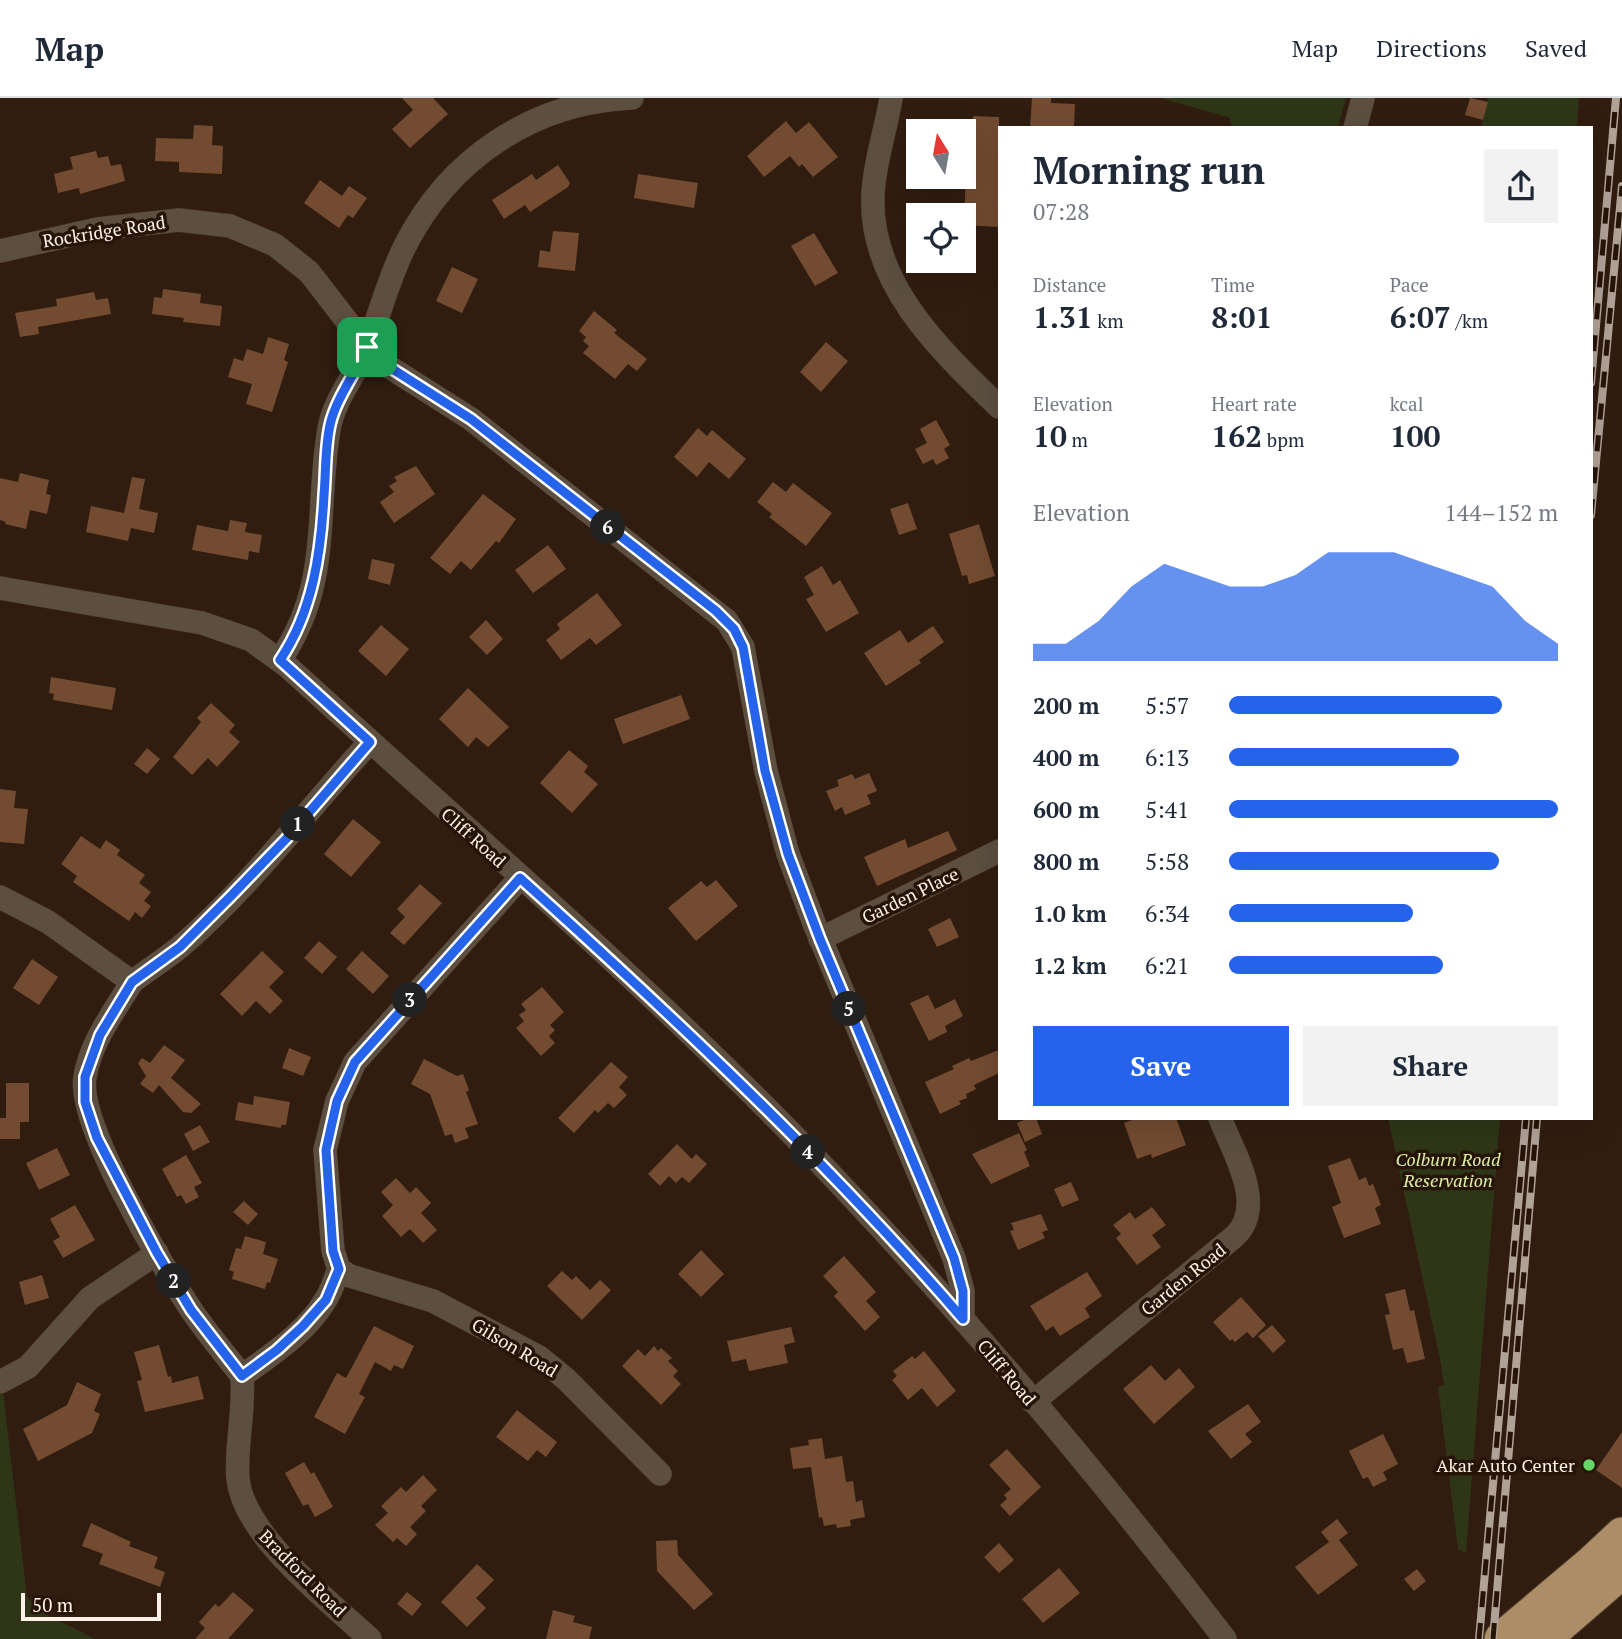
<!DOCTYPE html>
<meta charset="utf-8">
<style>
body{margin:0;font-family:"PT Serif",serif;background:#f2f2f3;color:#1f2937;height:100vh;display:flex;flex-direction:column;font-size:26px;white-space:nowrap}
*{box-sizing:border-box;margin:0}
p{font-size:23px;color:#747a83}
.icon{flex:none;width:38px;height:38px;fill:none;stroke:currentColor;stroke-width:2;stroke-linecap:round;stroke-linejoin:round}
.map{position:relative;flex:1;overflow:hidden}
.side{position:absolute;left:998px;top:28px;width:595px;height:994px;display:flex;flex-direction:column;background:#fff;border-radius:0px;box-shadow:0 7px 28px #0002}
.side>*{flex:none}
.needle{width:46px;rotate:349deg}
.tools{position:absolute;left:906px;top:21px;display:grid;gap:14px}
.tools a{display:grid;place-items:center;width:70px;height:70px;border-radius:0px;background:#fff;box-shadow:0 7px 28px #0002;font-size:35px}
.scale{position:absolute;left:21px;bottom:18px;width:140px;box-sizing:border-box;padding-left:7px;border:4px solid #fff1e9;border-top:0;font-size:19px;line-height:24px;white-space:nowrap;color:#fff1e9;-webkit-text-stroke:5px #261407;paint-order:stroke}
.pin{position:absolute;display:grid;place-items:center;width:60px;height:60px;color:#fff;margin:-30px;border-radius:14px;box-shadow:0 4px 10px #0006}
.km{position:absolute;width:35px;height:35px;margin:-18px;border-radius:50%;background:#222;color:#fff;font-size:19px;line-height:35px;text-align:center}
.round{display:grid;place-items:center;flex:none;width:74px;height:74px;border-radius:0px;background:#f2f2f3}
.overview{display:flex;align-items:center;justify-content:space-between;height:119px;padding:0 35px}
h1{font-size:38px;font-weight:700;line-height:52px}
.metrics{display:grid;grid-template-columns:repeat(3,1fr);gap:10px;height:119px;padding:7px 35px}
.metrics div{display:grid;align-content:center}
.metrics b{font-size:30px;font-weight:700}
.metrics small{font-size:19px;font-weight:400}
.metrics p{font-size:19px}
.chart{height:196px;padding:14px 35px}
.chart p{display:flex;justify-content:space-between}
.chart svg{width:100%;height:126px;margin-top:7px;fill:#2563eb;opacity:.7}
.cta{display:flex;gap:14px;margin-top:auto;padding:14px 35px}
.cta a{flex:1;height:80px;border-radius:0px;background:#2563eb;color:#fff;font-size:28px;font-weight:700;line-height:80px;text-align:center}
.cta a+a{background:#f2f2f3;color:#1f2937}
ul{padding:0 35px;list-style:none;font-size:23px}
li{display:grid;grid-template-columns:112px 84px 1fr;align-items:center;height:52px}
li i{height:18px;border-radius:9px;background:#2563eb}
header{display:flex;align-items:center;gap:42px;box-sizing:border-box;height:98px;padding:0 35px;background:#fff;border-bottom:2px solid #e0e1e3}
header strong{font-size:33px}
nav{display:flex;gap:38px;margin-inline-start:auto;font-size:24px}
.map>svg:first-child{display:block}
.green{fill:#2e3617}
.building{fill:#724b31}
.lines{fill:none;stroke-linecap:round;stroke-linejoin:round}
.minor-casing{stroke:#4d3b2e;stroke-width:24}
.highway-casing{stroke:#4d3b2e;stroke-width:37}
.minor{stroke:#5c4f40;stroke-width:23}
.highway{stroke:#ac8d66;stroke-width:35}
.rail-casing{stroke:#b1a298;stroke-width:8}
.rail{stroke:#261407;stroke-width:5;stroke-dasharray:16;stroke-linecap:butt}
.route-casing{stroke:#fff;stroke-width:14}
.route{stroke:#2563eb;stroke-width:9}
.poi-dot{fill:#66d466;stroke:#261407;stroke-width:2.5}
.labels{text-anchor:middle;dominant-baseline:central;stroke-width:7;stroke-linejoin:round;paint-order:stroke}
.street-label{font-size:18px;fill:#fff1e9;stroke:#261407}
.park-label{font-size:18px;font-style:italic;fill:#dbefa6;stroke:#261407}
.poi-label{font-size:18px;fill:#fff1e9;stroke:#261407;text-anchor:end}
</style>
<header>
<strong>Map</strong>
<nav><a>Map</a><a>Directions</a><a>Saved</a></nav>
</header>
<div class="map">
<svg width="1622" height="1541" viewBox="0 0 1622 1541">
<rect width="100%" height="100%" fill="#301d10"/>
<g class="green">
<polygon points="1161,0 1346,0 1338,30 1232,30 1230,20"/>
<polygon points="1488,0 1579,0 1577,30 1481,30"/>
<polygon points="1388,1020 1500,1020 1466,1455 1458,1451 1438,1289 1444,1287 1440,1261"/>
<polygon points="3,1293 27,1499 40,1513 95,1541 0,1541 0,1294"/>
</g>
<g class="building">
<polygon points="402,0 433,0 448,16 410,50 392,31 413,12"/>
<polygon points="1032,0 1051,0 1051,5 1075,6 1074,30 1030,30"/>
<polygon points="1470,0 1488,4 1483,22 1465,17"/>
<polygon points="973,18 999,19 999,129 964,127 967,44 971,45"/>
<polygon points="786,23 796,35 809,24 838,59 813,79 802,66 799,69 790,58 764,79 747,58"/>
<polygon points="194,27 213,28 212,47 223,48 222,76 179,74 179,64 155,63 156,40 193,41"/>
<polygon points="96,53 98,60 108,58 111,68 121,66 125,83 80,96 79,90 58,95 54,76 73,71 70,59"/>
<polygon points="558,67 570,85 568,89 530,114 525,107 504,121 492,102 532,76 536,82"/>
<polygon points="638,76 698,85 694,110 634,100"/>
<polygon points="320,82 342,98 349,88 367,100 353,120 348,117 339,130 304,105"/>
<polygon points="553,133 579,135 575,173 538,169 540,152 550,154"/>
<polygon points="814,135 838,175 815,188 791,148"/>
<polygon points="452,169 478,181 462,215 436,203"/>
<polygon points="163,191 201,196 200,205 222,208 220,228 183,224 184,220 152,216 154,199 162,200"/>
<polygon points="94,194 96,202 108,200 111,216 38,229 39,236 20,239 15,215 57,208 56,201"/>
<polygon points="594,213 617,232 614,235 647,261 637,273 628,266 615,281 583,255 589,248 583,243 586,239 579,233"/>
<polygon points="268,239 289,246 284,262 288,264 272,314 246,306 252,286 228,279 234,260 243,263 247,251 263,256"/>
<polygon points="826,244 848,263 821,294 800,274"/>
<polygon points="936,322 950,347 944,351 949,360 936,367 933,361 923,366 915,351 927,345 920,331"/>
<polygon points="698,330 707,338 712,332 746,361 729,381 709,364 697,379 674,359"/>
<polygon points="416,368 435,396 394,425 380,404 394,394 389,388 397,383 394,379"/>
<polygon points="20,375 49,382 46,396 51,397 47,416 30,412 26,431 5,426 6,424 0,422 0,380 18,384"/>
<polygon points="132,379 145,381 139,411 158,415 154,435 131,430 128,443 86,434 91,408 124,415"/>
<polygon points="773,384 786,394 793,385 832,415 806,448 769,419 772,416 757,404"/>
<polygon points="483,396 516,421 499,445 496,443 471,472 461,463 450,476 430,460"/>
<polygon points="908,405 917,431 899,437 890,411"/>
<polygon points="230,422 247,425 245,434 262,437 259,455 249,453 248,462 192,452 197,427 228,433"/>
<polygon points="979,426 995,478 969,486 967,477 962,478 949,436"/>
<polygon points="548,447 566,471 533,495 515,472"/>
<polygon points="372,461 395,466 390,487 368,481"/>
<polygon points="822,468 833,487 840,482 859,515 826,534 806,501 814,497 804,479"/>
<polygon points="597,495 622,527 596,547 590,540 561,562 546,542 560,531 557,526"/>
<polygon points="486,522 503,541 487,557 469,539"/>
<polygon points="381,527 409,551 386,578 358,553"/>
<polygon points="933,528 944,544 919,562 921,565 886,588 864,555 900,532 908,545"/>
<polygon points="51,579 116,590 112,612 53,602 54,596 49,595"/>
<polygon points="468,590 509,629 488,649 476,639 468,649 439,621"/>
<polygon points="681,597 690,621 623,646 614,621"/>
<polygon points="211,605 235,627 229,634 240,644 217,669 208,660 192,677 173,659 201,624 197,620"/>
<polygon points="147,650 160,661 147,676 134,666"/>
<polygon points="569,652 588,668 584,674 598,686 572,715 540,685"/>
<polygon points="869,675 877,693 867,697 871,706 845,717 842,709 835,713 826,693 839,688 837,682 852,676 855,681"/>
<polygon points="0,691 16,693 14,710 28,711 24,746 0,744"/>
<polygon points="353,721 381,744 351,779 324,756"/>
<polygon points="948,733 957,752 877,788 864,759 905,741 908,750"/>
<polygon points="81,738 100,751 106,742 120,752 117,757 145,777 139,785 151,794 144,803 151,808 142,820 135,814 129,823 73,784 77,778 61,766"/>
<polygon points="716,782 738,808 696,843 668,810 701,783 707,789"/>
<polygon points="420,786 442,805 404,847 390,835 405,819 397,811"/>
<polygon points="950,820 959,839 937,849 928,831"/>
<polygon points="319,843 337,859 322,876 304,860"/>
<polygon points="262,853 284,874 269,889 283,903 270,916 256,903 242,918 220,896"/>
<polygon points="362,853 389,878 373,896 346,871"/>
<polygon points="32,861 58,879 39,907 13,890"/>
<polygon points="542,889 564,914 550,927 555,932 549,938 555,945 541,958 516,930 524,923 519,917 526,912 521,906"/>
<polygon points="928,897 935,911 955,901 963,918 945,928 947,934 929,943 910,905"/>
<polygon points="164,947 185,962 171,980 201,1006 191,1015 183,1014 159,987 153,995 140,986 146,978 138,965 142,960 150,965"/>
<polygon points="289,950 311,959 303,978 282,970"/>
<polygon points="999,952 999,975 974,987 976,991 966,996 967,1000 959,1003 961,1006 940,1016 925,984 954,971 952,968 969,960 971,963"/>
<polygon points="424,961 457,978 463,976 469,992 466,994 478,1026 465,1030 469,1040 455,1045 452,1036 445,1038 430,996 411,986"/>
<polygon points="611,964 628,979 619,989 627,997 614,1010 608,1005 598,1015 595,1012 574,1035 558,1020"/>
<polygon points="6,985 29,985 29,1024 20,1024 20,1041 0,1041 0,1020 6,1020"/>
<polygon points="254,998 290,1004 286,1027 281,1027 281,1030 235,1022 238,1004 253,1007"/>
<polygon points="1029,1020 1036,1020 1042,1036 1025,1044 1017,1025"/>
<polygon points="1137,1020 1176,1020 1186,1047 1152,1060 1151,1056 1137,1061 1124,1025"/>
<polygon points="200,1027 210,1044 193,1053 184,1036"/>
<polygon points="1019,1035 1027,1052 1024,1054 1030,1068 991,1086 972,1056"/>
<polygon points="677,1046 692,1061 696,1056 707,1066 689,1085 682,1079 676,1085 669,1078 660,1088 648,1076"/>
<polygon points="57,1050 70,1077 39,1092 26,1065"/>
<polygon points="186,1057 202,1085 194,1089 199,1099 186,1106 181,1097 177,1099 162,1071"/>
<polygon points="1350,1060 1359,1082 1366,1079 1369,1088 1373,1086 1381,1107 1375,1110 1381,1126 1344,1140 1332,1109 1341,1105 1328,1068"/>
<polygon points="396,1080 410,1095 416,1089 431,1105 421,1115 437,1132 423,1145 410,1131 401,1139 382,1118 393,1107 381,1094"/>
<polygon points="1071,1084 1079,1102 1062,1109 1054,1091"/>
<polygon points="244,1103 258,1116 248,1127 233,1114"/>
<polygon points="75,1107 95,1142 63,1160 53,1143 60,1139 50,1121"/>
<polygon points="1152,1109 1166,1127 1152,1137 1161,1149 1137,1167 1116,1140 1121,1136 1113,1127 1130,1114 1135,1121"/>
<polygon points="1041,1116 1048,1132 1042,1134 1045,1140 1018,1152 1010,1133 1014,1132 1011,1125"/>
<polygon points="245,1138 266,1144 263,1156 278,1161 270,1185 267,1184 265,1191 232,1181 234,1174 229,1172 236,1150 241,1151"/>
<polygon points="701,1152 724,1176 701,1199 678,1176"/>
<polygon points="844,1158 876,1194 866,1203 880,1219 865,1233 834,1198 838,1194 823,1178"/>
<polygon points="562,1173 572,1182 576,1178 590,1192 600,1182 611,1192 582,1222 547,1188"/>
<polygon points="1087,1174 1102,1198 1085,1210 1090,1219 1060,1238 1053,1228 1046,1233 1030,1208"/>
<polygon points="42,1177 49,1200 25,1207 19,1184"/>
<polygon points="1405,1191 1410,1213 1414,1212 1425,1261 1407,1265 1403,1250 1393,1252 1385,1217 1390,1216 1385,1196"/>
<polygon points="1241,1199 1266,1227 1253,1240 1247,1234 1235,1244 1232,1241 1230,1243 1213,1224"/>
<polygon points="1272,1227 1286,1243 1273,1255 1258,1238"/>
<polygon points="374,1228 414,1248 403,1271 394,1267 391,1273 375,1264 359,1296 365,1299 345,1336 314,1319 337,1275 346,1280"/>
<polygon points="791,1229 795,1244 784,1247 788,1265 749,1273 746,1261 732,1264 727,1243"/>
<polygon points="159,1247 168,1279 171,1278 172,1285 198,1278 204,1301 145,1314 137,1283 142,1282 134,1254"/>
<polygon points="654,1248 658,1253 661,1250 672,1260 668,1263 678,1273 673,1278 681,1286 661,1307 622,1268 638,1251 645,1258"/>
<polygon points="924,1253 956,1293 937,1309 922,1290 908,1302 892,1282 897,1278 893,1273 912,1258 915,1261"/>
<polygon points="1151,1267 1165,1283 1179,1270 1195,1289 1154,1326 1123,1291"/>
<polygon points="77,1284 101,1296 94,1313 100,1316 92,1335 38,1363 23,1331 67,1307"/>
<polygon points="1248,1306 1261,1324 1245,1336 1252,1344 1231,1361 1208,1333"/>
<polygon points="517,1312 557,1344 546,1359 537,1352 528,1363 496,1339"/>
<polygon points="1622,1334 1622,1390 1596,1372"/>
<polygon points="1383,1336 1398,1366 1383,1374 1387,1382 1373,1389 1368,1379 1363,1381 1349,1353"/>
<polygon points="822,1340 825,1361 842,1358 846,1384 853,1383 856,1404 862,1402 865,1419 850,1422 851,1428 837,1430 836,1426 824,1428 822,1419 819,1420 811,1369 793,1371 790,1350 809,1347 808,1342"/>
<polygon points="1007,1351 1041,1389 1010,1418 1000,1407 1007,1401 1004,1397 1011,1391 989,1367"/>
<polygon points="304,1364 311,1376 314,1374 333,1409 315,1419 308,1406 303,1408 285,1375"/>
<polygon points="423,1377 437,1392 421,1408 426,1413 410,1429 417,1436 406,1448 397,1440 393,1444 375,1427 388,1415 381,1408 401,1389 406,1394"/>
<polygon points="1337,1421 1348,1435 1339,1442 1358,1467 1318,1497 1295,1469 1329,1444 1321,1434"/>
<polygon points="91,1425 131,1444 129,1448 158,1459 154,1470 165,1474 160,1489 99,1466 103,1456 82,1448"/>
<polygon points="677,1442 678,1457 713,1496 694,1512 657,1473 656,1443"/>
<polygon points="999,1445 1014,1462 999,1475 984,1459"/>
<polygon points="477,1466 494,1482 476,1500 486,1510 467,1529 441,1504"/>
<polygon points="1059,1470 1080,1495 1043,1525 1022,1501"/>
<polygon points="1417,1471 1426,1483 1414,1493 1404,1481"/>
<polygon points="233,1494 254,1512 228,1541 195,1541 205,1530 199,1524 215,1506 219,1509"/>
<polygon points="407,1494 422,1506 412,1518 397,1506"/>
<polygon points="553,1512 575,1518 573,1524 592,1529 589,1541 546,1541"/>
</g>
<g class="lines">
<defs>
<g id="minor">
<path d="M891 0C886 32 875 62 873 95 868 185 940 252 999 309"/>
<polyline points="1355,30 1363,0"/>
<polyline points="0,153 98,131 179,122 230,128 275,147 309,174 367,249 383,265 471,321 727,523 743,549 766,673 788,756 814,825 954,1160 963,1193 963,1221"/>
<path d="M0 490 202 525 251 542 287 568C456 722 631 872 791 1035 946 1194 1090 1365 1225 1541"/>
<path d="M280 562C332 486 315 414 329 331 334 301 356 277 367 249 380 216 388 182 404 150 448 61 533 4 632 0"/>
<path d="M0 799 48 824 132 884C148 872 165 861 180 849 251 788 307 712 370 644"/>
<polyline points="820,841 999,753"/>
<path d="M132 884C115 912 90 945 85 979 77 1026 162 1167 190 1210 206 1234 225 1256 242 1278 271 1257 308 1233 326 1201 332 1192 335 1180 339 1171L333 1153 325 1052 337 1003 355 964 520 780"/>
<polyline points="339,1171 350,1178 433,1203 539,1259 566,1281 660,1376"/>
<path d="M242 1278C245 1313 235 1350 238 1381 244 1438 329 1503 370 1541"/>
<polyline points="0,1284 28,1269 90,1200 157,1155"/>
<path d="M1033 1304 1235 1138C1267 1107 1233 1054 1220 1020"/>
</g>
<g id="highway">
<polyline points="1502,1541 1591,1466 1622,1437"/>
<polyline points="1543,1541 1622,1473"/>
</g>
</defs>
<use href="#minor" class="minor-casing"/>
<use href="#highway" class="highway-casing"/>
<use href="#minor" class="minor"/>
<use href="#highway" class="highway"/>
<defs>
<g id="rail">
<polyline points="1591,285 1616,0"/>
<polyline points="1591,417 1622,88"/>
<polyline points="1479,1541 1526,1020"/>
<polyline points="1493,1541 1537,1020"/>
</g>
</defs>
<use href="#rail" class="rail-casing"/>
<use href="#rail" class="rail"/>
</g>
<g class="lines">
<defs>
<path id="route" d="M367 249 383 265 471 321 716 513 734 531 743 549 765 673 788 756 820 841 954 1160 963 1193V1221C827 1063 675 920 520 780L355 964 337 1003 326 1052 333 1153 339 1171 326 1202 303 1228 277 1252 242 1278 191 1212 157 1155 97 1040 85 1004V979L100 937 132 884 180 849 231 798 286 741 370 644 280 562C313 513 321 455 324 397 326 374 325 350 330 327 336 300 356 275 367 249Z"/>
</defs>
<use href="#route" class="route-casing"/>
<use href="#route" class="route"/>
</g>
<circle class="poi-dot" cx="1589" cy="1367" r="7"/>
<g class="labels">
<g class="street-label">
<text transform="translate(104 133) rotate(-9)">Rockridge Road</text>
<text transform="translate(474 739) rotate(42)">Cliff Road</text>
<text transform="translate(910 797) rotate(-26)">Garden Place</text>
<text transform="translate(1183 1181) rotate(-39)">Garden Road</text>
<text transform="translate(515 1249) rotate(31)">Gilson Road</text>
<text transform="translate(1007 1274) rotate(50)">Cliff Road</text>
<text transform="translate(303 1475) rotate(45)">Bradford Road</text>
</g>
<g class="park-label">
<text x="1448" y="1061">Colburn Road<tspan x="1448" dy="21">Reservation</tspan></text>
</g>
<g class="poi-label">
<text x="1575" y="1367">Akar Auto Center</text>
</g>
</g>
</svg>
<div class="tools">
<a><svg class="needle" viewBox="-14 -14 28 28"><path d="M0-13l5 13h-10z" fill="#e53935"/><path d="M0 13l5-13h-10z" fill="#747a83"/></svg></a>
<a><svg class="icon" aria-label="locate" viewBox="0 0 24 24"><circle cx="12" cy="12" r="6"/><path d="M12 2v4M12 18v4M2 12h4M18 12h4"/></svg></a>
</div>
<div class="scale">50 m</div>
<div class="pin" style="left:367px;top:249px;background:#1e9e55"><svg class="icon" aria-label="arrive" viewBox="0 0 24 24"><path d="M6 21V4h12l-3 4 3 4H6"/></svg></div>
<b class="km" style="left:298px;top:726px">1</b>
<b class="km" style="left:174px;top:1183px">2</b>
<b class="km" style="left:410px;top:902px">3</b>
<b class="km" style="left:808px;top:1054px">4</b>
<b class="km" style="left:849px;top:911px">5</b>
<b class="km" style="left:608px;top:429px">6</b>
<section class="side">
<div class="overview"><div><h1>Morning run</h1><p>07:28</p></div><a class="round"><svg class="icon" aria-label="share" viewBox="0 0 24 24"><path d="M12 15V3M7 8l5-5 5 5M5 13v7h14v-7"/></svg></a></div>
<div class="metrics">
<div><p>Distance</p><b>1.31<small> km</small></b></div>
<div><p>Time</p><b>8:01</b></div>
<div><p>Pace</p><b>6:07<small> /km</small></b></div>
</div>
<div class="metrics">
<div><p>Elevation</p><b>10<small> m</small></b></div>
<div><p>Heart rate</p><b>162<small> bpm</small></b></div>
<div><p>kcal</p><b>100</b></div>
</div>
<div class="chart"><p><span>Elevation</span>144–152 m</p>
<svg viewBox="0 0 160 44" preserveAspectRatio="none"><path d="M0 44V38L10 38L20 30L30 18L40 10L50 14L60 18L70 18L80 14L90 6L100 6L110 6L120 10L130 14L140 18L150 30L160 38V44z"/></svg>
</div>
<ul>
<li><b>200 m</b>5:57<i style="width:83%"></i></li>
<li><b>400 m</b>6:13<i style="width:70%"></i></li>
<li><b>600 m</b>5:41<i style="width:100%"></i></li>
<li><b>800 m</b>5:58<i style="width:82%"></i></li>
<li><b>1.0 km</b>6:34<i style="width:56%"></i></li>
<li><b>1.2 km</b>6:21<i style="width:65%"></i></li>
</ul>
<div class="cta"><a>Save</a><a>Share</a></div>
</section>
</div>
